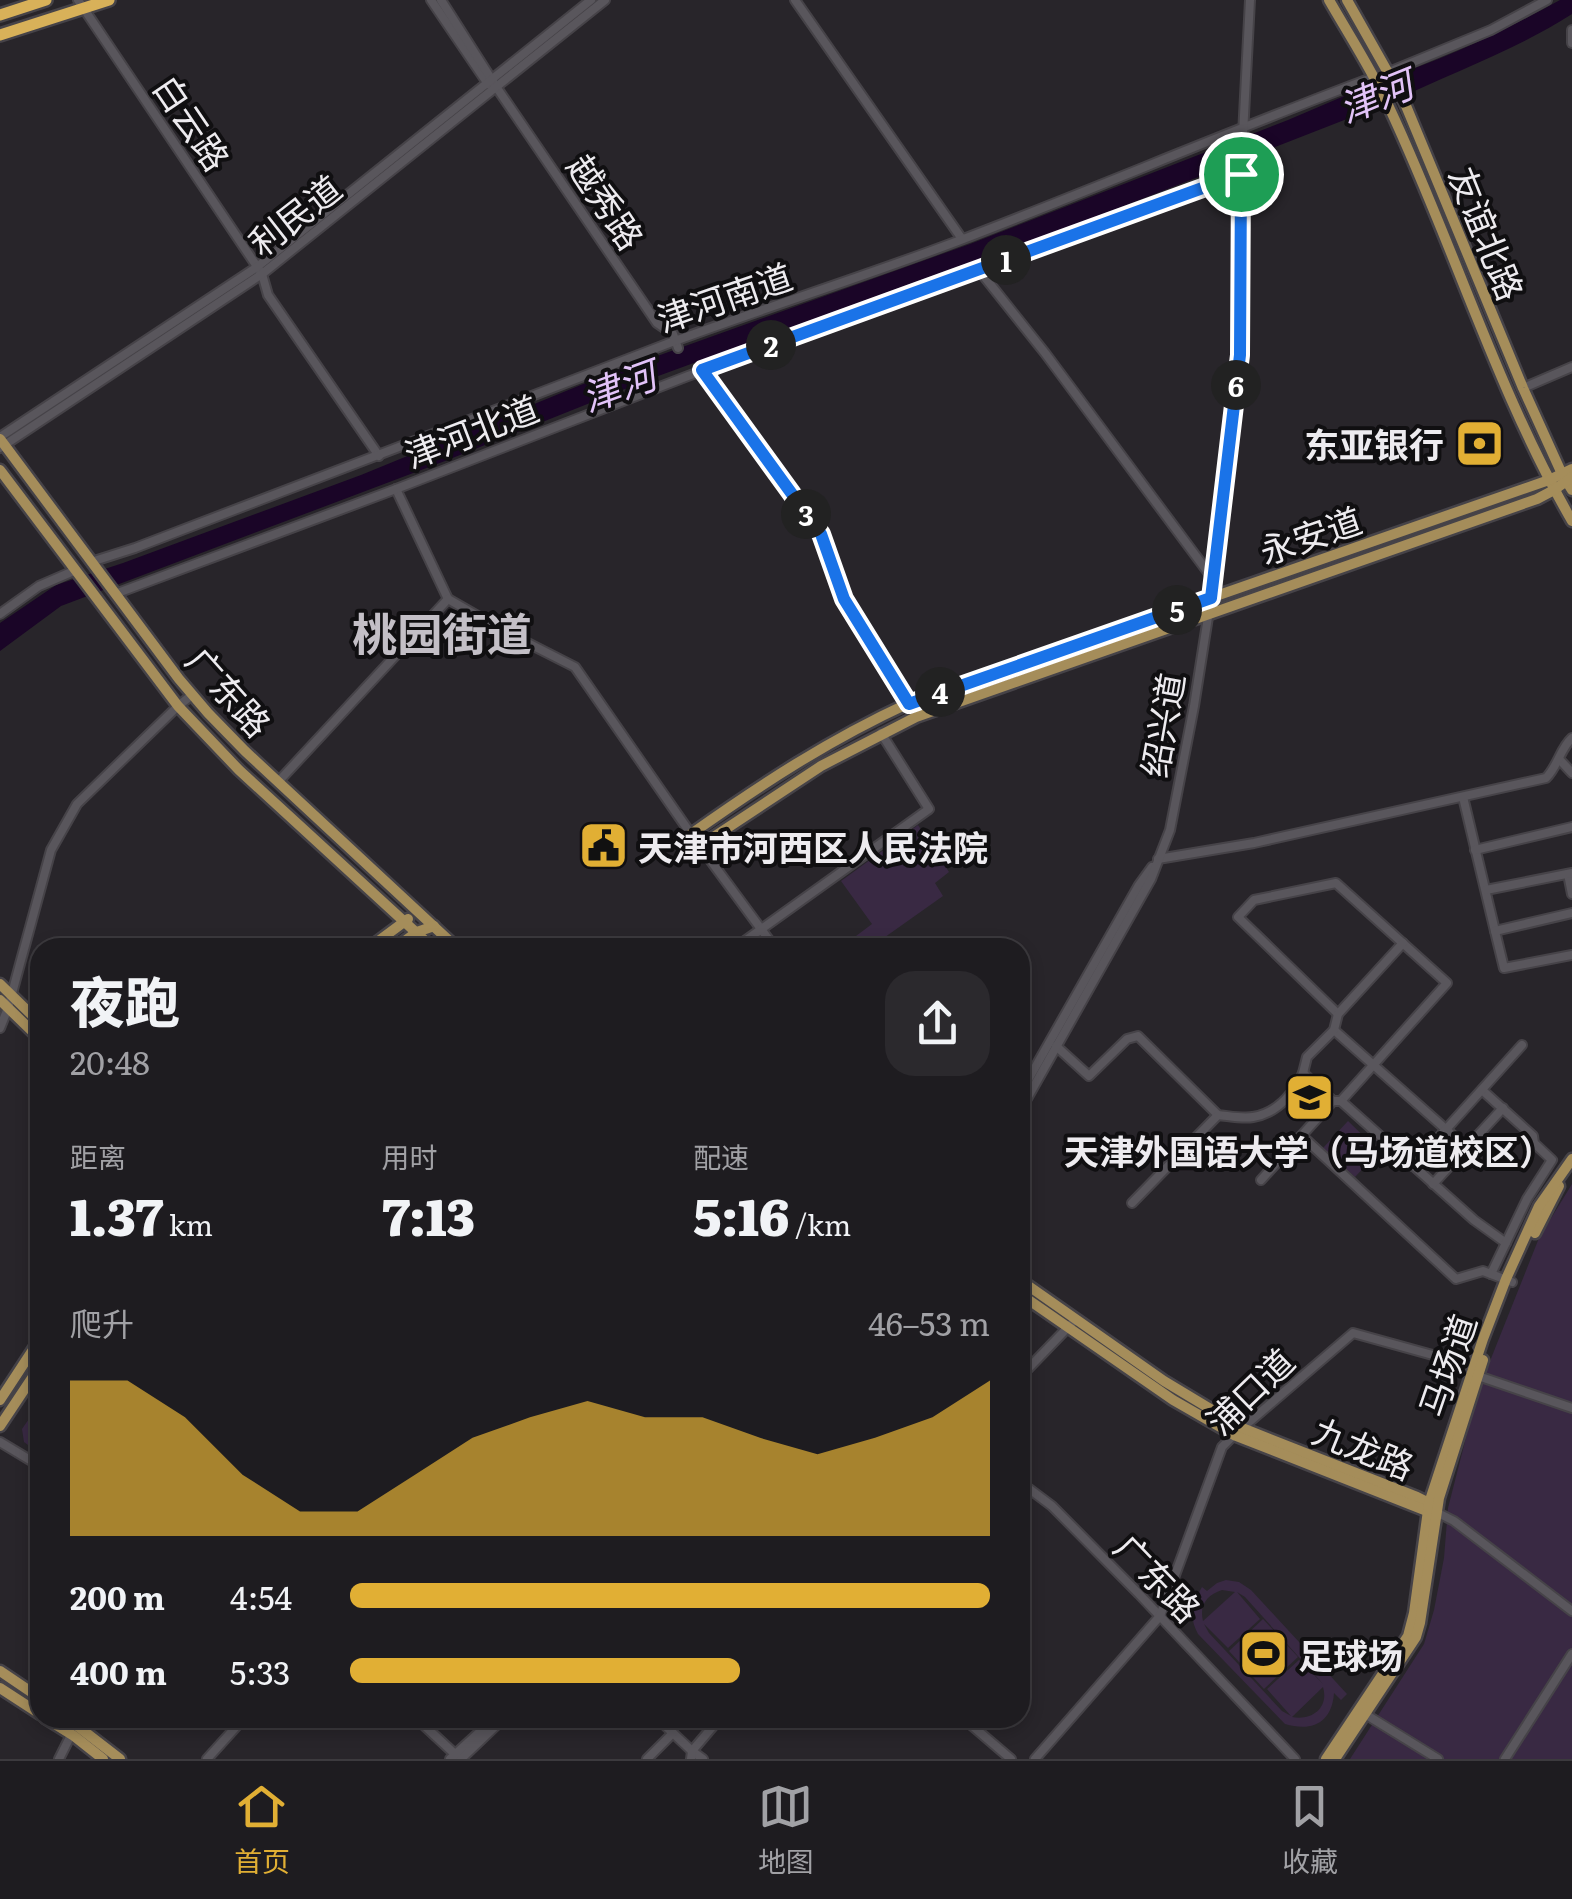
<!DOCTYPE html>
<html lang="zh">
<meta charset="utf-8">
<style>
body{margin:0;font-family:Literata,"Noto Sans SC",serif;background:#2b292d;color:#f1f3f6;height:100vh;display:flex;flex-direction:column;font-size:38px;white-space:nowrap}
*{box-sizing:border-box;margin:0}
p{font-size:32px;color:#a1a1a5}
.icon{flex:none;width:55px;height:55px;fill:none;stroke:currentColor;stroke-width:2;stroke-linecap:round;stroke-linejoin:round}
.map{position:relative;flex:1;overflow:hidden}
.panel{position:absolute;left:30px;top:938px;width:1000px;height:790px;display:flex;flex-direction:column;background:#1e1c20;border-radius:30px;box-shadow:0 5px 15px #0003,0 0 0 2px #3c3a3e}
.panel>*{flex:none}
.pin{position:absolute;display:grid;place-items:center;width:85px;height:85px;color:#fff;margin:-42px;border:5px solid #fff;border-radius:50%;box-shadow:0 2px 10px #0007}
.km{position:absolute;width:50px;height:50px;margin:-25px;border-radius:50%;background:#222;color:#fff;font-size:28px;line-height:50px;text-align:center}
.round{display:grid;place-items:center;flex:none;width:105px;height:105px;border-radius:30px;background:#2b292d}
.head{display:flex;align-items:center;justify-content:space-between;height:170px;padding:0 40px}
h1{font-size:55px;font-weight:800;line-height:75px}
.figures{display:grid;grid-template-columns:repeat(3,1fr);gap:15px;height:170px;padding:10px 40px}
.figures div{display:grid;align-content:center}
.figures b{font-size:50px;font-weight:800}
.figures small{font-size:28px;font-weight:400}
.figures p{font-size:28px}
.chart{height:280px;padding:20px 40px}
.chart p{display:flex;justify-content:space-between}
.chart svg{width:100%;height:180px;margin-top:10px;fill:#e1af34;opacity:.7}
ul{padding:0 40px;list-style:none;font-size:32px}
li{display:grid;grid-template-columns:160px 120px 1fr;align-items:center;height:75px}
li i{height:25px;border-radius:12px;background:#e1af34}
.dock{display:flex;justify-content:space-around;align-items:center;height:140px;border-top:2px solid #3c3a3e;background:#1e1c20;font-size:28px;color:#a1a1a5}
.dock a{display:grid;justify-items:center;gap:5px}
.dock .current{color:#e1af34}
.map>svg:first-child{display:block}
.green{fill:#392943;fill-rule:evenodd}
.water{fill:#1a0527}
.lines{fill:none;stroke-linecap:round;stroke-linejoin:round}
.minor-casing{stroke:#464348;stroke-width:12}
.major-casing{stroke:#464348;stroke-width:15}
.highway-casing{stroke:#464348;stroke-width:16}
.minor{stroke:#59565c;stroke-width:8}
.major{stroke:#a58d5a;stroke-width:10}
.highway{stroke:#d8b159;stroke-width:11}
.route-casing{stroke:#fff;stroke-width:20}
.route{stroke:#1a73e8;stroke-width:12}
.labels{text-anchor:middle;dominant-baseline:central;stroke-width:8;stroke-linejoin:round;paint-order:stroke}
.street-label{font-size:35px;fill:#edebef;stroke:#100f11}
.poi-label{font-size:35px;font-weight:bold;fill:#edebef;stroke:#100f11;text-anchor:start}
.water-label{font-size:38px;font-style:italic;fill:#e2c3f8;stroke:#100f11}
.district-label{font-size:45px;font-weight:bold;fill:#c3bfc6;stroke:#100f11}
</style>
<div class="map">
<svg width="1572" height="1759" viewBox="0 0 1572 1759">
<rect width="100%" height="100%" fill="#28252a"/>
<g class="green">
<polygon points="918,825 949,872 935,883 943,896 871,947 858,947 852,939 872,924 841,881"/>
<polygon points="1348,1121 1379,1151 1355,1177 1323,1148"/>
<polygon points="1572,1184 1572,1759 1350,1759 1424,1644 1434,1610 1444,1558 1448,1508 1470,1422 1490,1361 1539,1238"/>
<polygon points="40,1403 40,1454 24,1442 22,1429"/>
<path d="M1226 1580 1239 1582 1251 1590 1347 1694 1341 1700 1334 1693C1332 1723 1312 1732 1285 1724L1198 1634C1188 1616 1193 1603 1202 1587L1207 1591 1217 1583ZM1222 1590 1235 1592 1203 1621C1199 1605 1207 1595 1222 1590ZM1237 1592 1245 1597 1323 1684 1299 1660 1267 1689 1291 1716 1282 1711 1209 1633 1204 1624 1228 1648 1260 1619ZM1323 1687C1329 1707 1313 1721 1292 1717Z"/>
<polygon points="1263,1619 1298,1657 1264,1689 1229,1651"/>
</g>
<path class="water" d="M1560 0H1572V14C1516 50 1453 72 1393 101L1039 239 948 270 650 379 445 461 61 606 0 651V623L56 585 123 563 361 475 610 373 970 244 1288 120 1384 79C1445 59 1504 31 1560 0Z"/>
<g class="lines">
<defs>
<g id="minor">
<polyline points="78,0 262,274 268,295 379,456"/>
<polyline points="431,0 488,84"/>
<polyline points="441,0 497,88 657,323 673,334 678,348"/>
<polyline points="795,0 962,239"/>
<polyline points="1572,30 1572,43"/>
<polyline points="1389,72 1491,30 1547,0"/>
<polyline points="979,270 1045,353 1213,579"/>
<polyline points="702,370 821,534 843,599 909,703"/>
<polyline points="1523,388 1572,367"/>
<polyline points="0,437 257,267 591,0"/>
<polyline points="0,448 262,274 605,0"/>
<polyline points="396,489 448,599 502,630 575,667 691,834 775,948"/>
<path d="M91 562 135 548C314 481 493 410 672 342 767 307 863 277 958 241 1097 188 1234 129 1374 77"/>
<polyline points="115,594 396,489 688,376 1241,173"/>
<polyline points="0,614 39,586 76,570"/>
<polyline points="1559,759 1572,773"/>
<polyline points="278,782 448,599"/>
<polyline points="1463,797 1495,931"/>
<polyline points="1475,850 1572,827"/>
<path d="M1158 859 1254 843 1546 778C1558 766 1560 749 1572 738"/>
<polyline points="1568,874 1572,894"/>
<polyline points="1486,890 1572,873"/>
<polyline points="1572,913 1495,931 1504,968 1572,955"/>
<polyline points="735,948 929,809 881,733"/>
<polyline points="1338,1014 1238,917 1254,900 1336,883 1447,983 1341,1101"/>
<polyline points="0,1028 8,1008 51,850 77,804 178,706 192,695"/>
<polyline points="1334,1030 1467,1148"/>
<path d="M1056 1046 1089 1076 1127 1039 1138 1036 1218 1115C1229 1116 1243 1119 1253 1117 1277 1113 1293 1094 1303 1073L1333 1101H1341L1474 1220 1506 1243"/>
<polyline points="1303,1073 1307,1057 1334,1030 1338,1014 1403,943"/>
<polyline points="1482,1090 1533,1136 1534,1143 1552,1160 1527,1199 1491,1274"/>
<polyline points="1020,1094 1139,885 1152,867"/>
<polyline points="1020,1111 1151,879 1170,830 1194,706 1211,598 1240,355 1241,173 1250,0"/>
<polyline points="1302,1136 1456,1279 1483,1271 1512,1282"/>
<polyline points="1413,1166 1522,1045"/>
<polyline points="1261,1180 1333,1101"/>
<polyline points="1433,1184 1503,1108"/>
<polyline points="1132,1203 1218,1115"/>
<polyline points="1478,1376 1572,1408"/>
<polyline points="1020,1377 1076,1319"/>
<polyline points="0,1442 40,1466"/>
<polyline points="1020,1482 1052,1506 1139,1594 1295,1759"/>
<polyline points="1436,1512 1454,1521 1572,1611"/>
<polyline points="1365,1714 1438,1759"/>
<polyline points="416,1718 457,1756"/>
<polyline points="657,1718 692,1751 703,1759"/>
<polyline points="963,1718 1011,1759"/>
<polyline points="59,1759 72,1733"/>
<polyline points="207,1759 244,1718"/>
<polyline points="450,1759 495,1718"/>
<polyline points="461,1759 504,1718"/>
<polyline points="647,1759 673,1733"/>
<polyline points="691,1759 692,1751 720,1718"/>
<polyline points="1035,1759 1160,1616 1222,1447 1234,1435 1353,1333 1476,1367"/>
<polyline points="1505,1759 1572,1654"/>
</g>
<g id="major">
<path d="M1329 0C1349 35 1372 70 1389 107 1453 243 1497 391 1572 521"/>
<polyline points="1347,0 1404,101 1523,388 1562,474 1572,490"/>
<polyline points="0,439 179,679 208,713 245,751 457,948"/>
<polyline points="0,470 178,706 239,770 433,948"/>
<path d="M691 834C763 783 829 740 909 703L1549 480 1572 469"/>
<polyline points="700,846 821,766 916,717 1537,499 1554,490 1572,477"/>
<polyline points="369,948 408,919"/>
<polyline points="395,948 417,932 434,926"/>
<polyline points="0,984 40,1023"/>
<polyline points="0,1000 40,1039"/>
<polyline points="1535,1233 1559,1186"/>
<polyline points="1020,1280 1164,1381 1242,1428 1417,1497 1429,1503 1433,1507"/>
<polyline points="1020,1294 1173,1400 1234,1435 1432,1513"/>
<polyline points="0,1400 40,1339"/>
<polyline points="0,1426 40,1366"/>
<polyline points="0,1671 40,1698"/>
<polyline points="0,1688 40,1714"/>
<polyline points="45,1718 74,1736 103,1759"/>
<polyline points="67,1718 120,1759"/>
<polyline points="1326,1759 1408,1636 1414,1613 1429,1503 1483,1339 1506,1279 1539,1206 1572,1159"/>
<polyline points="1335,1759 1416,1637 1420,1623 1439,1498 1483,1360"/>
</g>
<g id="highway">
<polyline points="0,15 46,0"/>
<polyline points="0,35 109,0"/>
</g>
</defs>
<use href="#minor" class="minor-casing"/>
<use href="#major" class="major-casing"/>
<use href="#highway" class="highway-casing"/>
<use href="#minor" class="minor"/>
<use href="#major" class="major"/>
<use href="#highway" class="highway"/>
</g>
<g class="lines">
<defs>
<polygon id="route" points="1241,174 1240,355 1211,598 909,704 844,599 821,534 702,370"/>
</defs>
<use href="#route" class="route-casing"/>
<use href="#route" class="route"/>
</g>
<defs>
<symbol id="bank-square" viewBox="-11 -11 22 22"><rect x="-9" y="-9" width="18" height="18" rx="4" fill="#e1af34" stroke="#100f11"/><path d="M-6-4H6V4H-6ZM0-2.3a2.3 2.3 0 1 0 0 4.6a2.3 2.3 0 1 0 0-4.6Z" fill="#111"/></symbol>
<symbol id="civic-square" viewBox="-11 -11 22 22"><rect x="-9" y="-9" width="18" height="18" rx="4" fill="#e1af34" stroke="#100f11"/><path d="M-.6-6.5H3V-4.5H.6V-3L4-1V1h2V6H-6V1h2V-1L-.6-3ZM-1.2 2.5V6h2.4V2.5Z" fill="#111"/></symbol>
<symbol id="university-square" viewBox="-11 -11 22 22"><rect x="-9" y="-9" width="18" height="18" rx="4" fill="#e1af34" stroke="#100f11"/><path d="M0-5L7-2L0 1L-7-2ZM-4 1L0 2.5L4 1V4Q0 6-4 4Z" fill="#111"/></symbol>
<symbol id="stadium-square" viewBox="-11 -11 22 22"><rect x="-9" y="-9" width="18" height="18" rx="4" fill="#e1af34" stroke="#100f11"/><path d="M0-5a6.5 5 0 1 0 0 10a6.5 5 0 1 0 0-10ZM-3.5-1.8h7v3.6h-7Z" fill="#111"/></symbol>
</defs>
<g fill-rule="evenodd">
<use href="#bank-square" x="1452" y="416" width="55" height="55"/>
<use href="#civic-square" x="576" y="818" width="55" height="55"/>
<use href="#university-square" x="1282" y="1070" width="55" height="55"/>
<use href="#stadium-square" x="1236" y="1626" width="55" height="55"/>
</g>
<g class="labels">
<g class="street-label">
<text transform="translate(193 122) rotate(56)">白云路</text>
<text transform="translate(607 201) rotate(56)">越秀路</text>
<text transform="translate(294 214) rotate(-38)">利民道</text>
<text transform="translate(1488 233) rotate(68)">友谊北路</text>
<text transform="translate(724 296) rotate(-19)">津河南道</text>
<text transform="translate(471 430) rotate(-21)">津河北道</text>
<text transform="translate(1310 534) rotate(-19)">永安道</text>
<text transform="translate(230 691) rotate(48)">广东路</text>
<text transform="translate(1161 725) rotate(-80)">绍兴道</text>
<text transform="translate(1446 1365) rotate(-71)">马场道</text>
<text transform="translate(1249 1390) rotate(-44)">浦口道</text>
<text transform="translate(1364 1447) rotate(22)">九龙路</text>
<text transform="translate(1159 1577) rotate(46)">广东路</text>
</g>
<g class="poi-label">
<text x="1444" y="443" text-anchor="end">东亚银行</text>
<text x="638" y="846">天津市河西区人民法院</text>
<text x="1309" y="1150" text-anchor="middle">天津外国语大学（马场道校区）</text>
<text x="1298" y="1654">足球场</text>
</g>
<g class="water-label">
<text transform="translate(1375 94) rotate(-22)">津河</text>
<text transform="translate(618 384) rotate(-20)">津河</text>
</g>
<g class="district-label">
<text x="442" y="631">桃园街道</text>
</g>
</g>
</svg>
<div class="pin" style="left:1241px;top:174px;background:#1e9e55"><svg class="icon" aria-label="arrive" viewBox="0 0 24 24"><path d="M6 21V4h12l-3 4 3 4H6"/></svg></div>
<b class="km" style="left:1006px;top:260px">1</b>
<b class="km" style="left:771px;top:345px">2</b>
<b class="km" style="left:806px;top:514px">3</b>
<b class="km" style="left:940px;top:692px">4</b>
<b class="km" style="left:1177px;top:610px">5</b>
<b class="km" style="left:1236px;top:385px">6</b>
<section class="panel">
<div class="head"><div><h1>夜跑</h1><p>20:48</p></div><a class="round"><svg class="icon" aria-label="share" viewBox="0 0 24 24"><path d="M12 15V3M7 8l5-5 5 5M5 13v7h14v-7"/></svg></a></div>
<div class="figures">
<div><p>距离</p><b>1.37<small> km</small></b></div>
<div><p>用时</p><b>7:13</b></div>
<div><p>配速</p><b>5:16<small> /km</small></b></div>
</div>
<div class="chart"><p><span>爬升</span>46–53 m</p>
<svg viewBox="0 0 160 44" preserveAspectRatio="none"><path d="M0 44V6L10 6L20 15L30 29L40 38L50 38L60 29L70 20L80 15L90 11L100 15L110 15L120 20L130 24L140 20L150 15L160 6V44z"/></svg>
</div>
<ul>
<li><b>200 m</b>4:54<i style="width:100%"></i></li>
<li><b>400 m</b>5:33<i style="width:61%"></i></li>
</ul>
</section>
</div>
<nav class="dock">
<a class="current"><svg class="icon" aria-label="home" viewBox="0 0 24 24"><path d="M3 11l9-7 9 7M6 9v11h12V9"/></svg>首页</a>
<a><svg class="icon" aria-label="map" viewBox="0 0 24 24"><path d="M3 6l6-2 6 2 6-2v14l-6 2-6-2-6 2zM9 4v14M15 6v14"/></svg>地图</a>
<a><svg class="icon" aria-label="saved" viewBox="0 0 24 24"><path d="M7 4h10v16l-5-4-5 4z"/></svg>收藏</a>
</nav>
